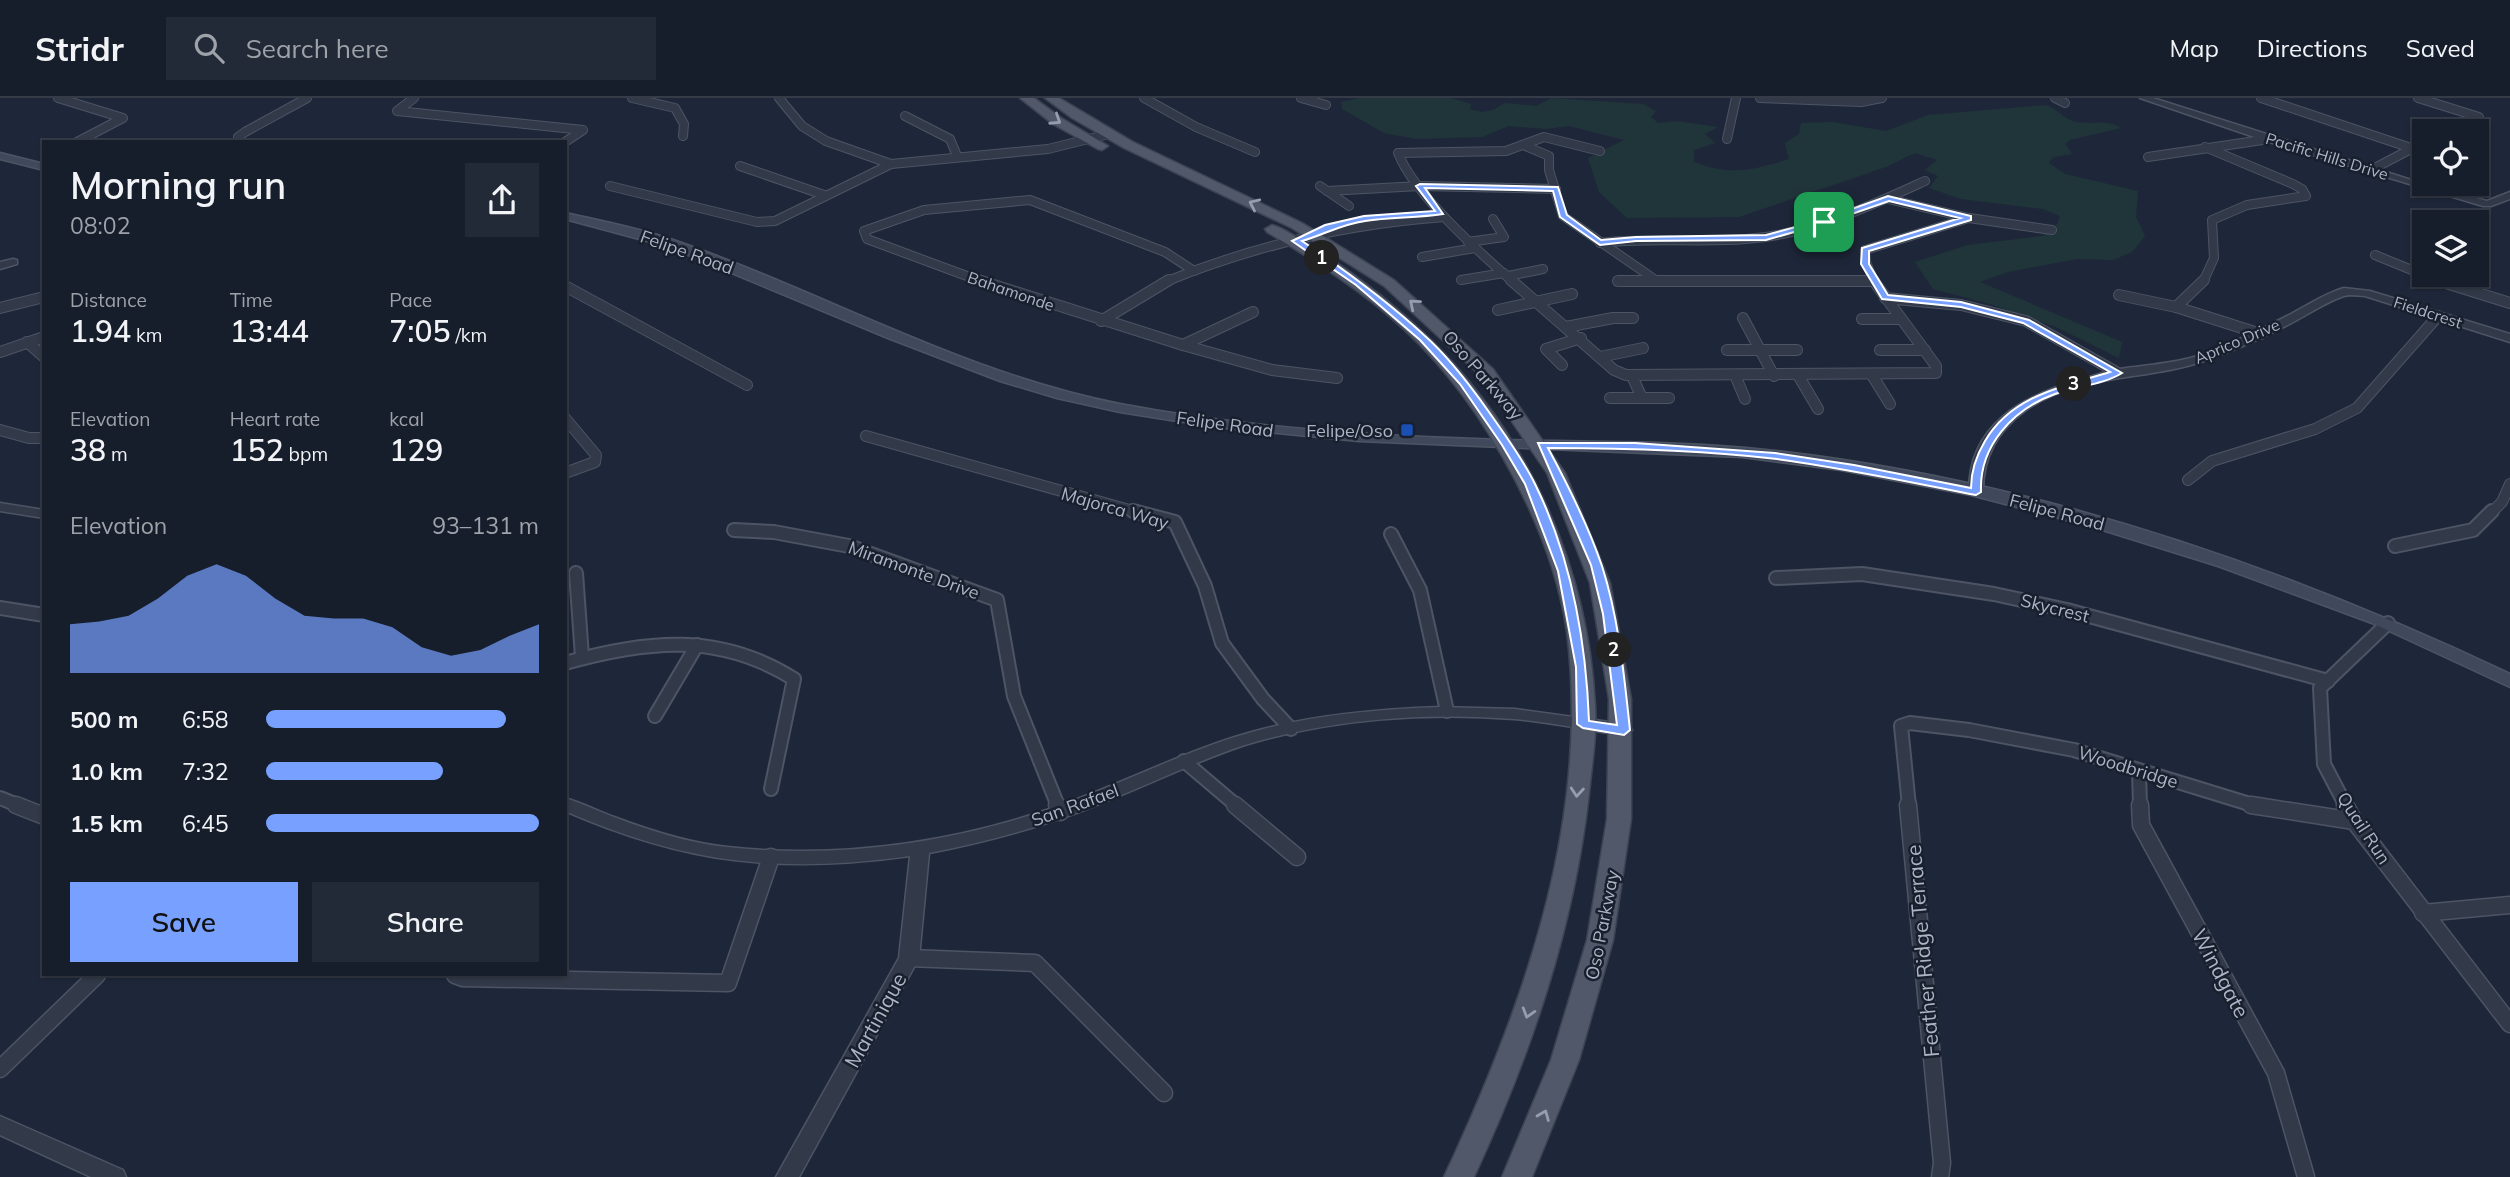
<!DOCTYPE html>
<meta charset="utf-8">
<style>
body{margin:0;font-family:Mulish,sans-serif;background:#232a37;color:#f1f3f6;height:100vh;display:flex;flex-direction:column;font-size:26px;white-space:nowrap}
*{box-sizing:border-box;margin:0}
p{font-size:23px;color:#9ea2a9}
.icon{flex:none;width:38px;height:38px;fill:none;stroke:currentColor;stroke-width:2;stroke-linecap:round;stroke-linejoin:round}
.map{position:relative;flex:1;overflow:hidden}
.panel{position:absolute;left:42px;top:42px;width:525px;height:836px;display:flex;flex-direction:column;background:#161d2b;border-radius:0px;box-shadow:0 2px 5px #0004,0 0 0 2px #353b47}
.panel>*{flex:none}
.controls{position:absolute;left:2412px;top:21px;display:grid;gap:14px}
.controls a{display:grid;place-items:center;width:77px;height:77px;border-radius:0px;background:#161d2b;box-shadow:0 2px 5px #0004,0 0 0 2px #353b47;font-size:35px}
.pin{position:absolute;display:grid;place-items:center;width:60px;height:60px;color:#fff;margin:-30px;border-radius:14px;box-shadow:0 4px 10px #0006}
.km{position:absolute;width:35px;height:35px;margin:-18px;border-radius:50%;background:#222;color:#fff;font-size:19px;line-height:35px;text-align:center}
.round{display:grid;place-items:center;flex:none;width:74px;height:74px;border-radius:0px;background:#232a37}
.overview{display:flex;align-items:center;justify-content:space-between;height:119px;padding:0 28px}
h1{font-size:38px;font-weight:600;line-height:52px}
.metrics{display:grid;grid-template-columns:repeat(3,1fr);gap:10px;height:119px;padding:7px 28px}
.metrics div{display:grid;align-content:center}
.metrics b{font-size:30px;font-weight:600}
.metrics small{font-size:19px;font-weight:400}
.metrics p{font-size:19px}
.chart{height:196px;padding:14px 28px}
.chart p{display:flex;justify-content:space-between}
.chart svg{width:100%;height:126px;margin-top:7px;fill:#78a1ff;opacity:.7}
.action{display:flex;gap:14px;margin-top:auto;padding:14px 28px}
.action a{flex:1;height:80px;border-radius:0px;background:#78a1ff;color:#111;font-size:28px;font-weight:600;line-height:80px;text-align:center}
.action a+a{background:#232a37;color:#f1f3f6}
ul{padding:0 28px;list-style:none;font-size:23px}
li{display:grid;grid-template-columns:112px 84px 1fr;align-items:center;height:52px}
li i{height:18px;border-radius:9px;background:#78a1ff}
header{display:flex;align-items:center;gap:42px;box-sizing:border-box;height:98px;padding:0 35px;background:#161d2b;border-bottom:2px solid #353b47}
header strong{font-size:33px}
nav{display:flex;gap:38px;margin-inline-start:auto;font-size:24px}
.search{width:490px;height:63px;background:#232a37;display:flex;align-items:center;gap:18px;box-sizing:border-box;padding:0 24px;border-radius:0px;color:#9ea2a9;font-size:26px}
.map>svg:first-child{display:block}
.green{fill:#20353a}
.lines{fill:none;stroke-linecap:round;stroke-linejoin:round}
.minor-far3-casing{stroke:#4d5464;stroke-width:10}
.minor-far2-casing{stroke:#4d5464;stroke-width:12}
.minor-far1-casing{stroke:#4d5464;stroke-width:16}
.minor-casing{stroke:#4d5464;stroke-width:19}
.tertiary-casing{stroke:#4d5464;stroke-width:3}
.secondary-casing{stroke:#4d5464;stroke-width:3}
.primary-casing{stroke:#3c4353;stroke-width:3}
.minor-far3{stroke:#323a49;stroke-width:8}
.minor-far2{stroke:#323a49;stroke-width:10}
.minor-far1{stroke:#323a49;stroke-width:12}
.minor{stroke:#323a49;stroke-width:16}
.tertiary{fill:#323a49;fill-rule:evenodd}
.secondary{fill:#40485c;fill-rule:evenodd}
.primary{fill:#505869;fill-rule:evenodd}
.oneway{stroke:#959daf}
.route{fill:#78a1ff;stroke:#fff;stroke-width:2;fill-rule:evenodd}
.transit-dot{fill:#1a4fb4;stroke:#181f2d;stroke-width:2.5}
.labels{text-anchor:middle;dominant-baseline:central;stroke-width:5;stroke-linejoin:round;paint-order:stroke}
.far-street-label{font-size:16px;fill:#acb4c6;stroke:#181f2d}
.street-label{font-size:18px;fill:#acb4c6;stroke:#181f2d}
.poi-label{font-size:18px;fill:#acb4c6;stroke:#181f2d;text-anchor:end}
.near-street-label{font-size:21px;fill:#acb4c6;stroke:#181f2d}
</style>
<header>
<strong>Stridr</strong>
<div class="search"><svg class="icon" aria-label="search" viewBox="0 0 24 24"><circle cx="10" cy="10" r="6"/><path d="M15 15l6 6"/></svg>Search here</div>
<nav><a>Map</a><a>Directions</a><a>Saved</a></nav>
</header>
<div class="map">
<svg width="2510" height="1079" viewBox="0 0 2510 1079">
<rect width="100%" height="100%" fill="#1e2739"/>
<path class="green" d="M1358 0H1451L1471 6 1470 11 1482 14 1493 12 1505 5 1536 8 1552 0 1643 6 1656 13 1651 19 1658 25 1676 23 1718 29 1705 36 1715 45 1694 52V64C1730 78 1752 73 1789 61L1785 45 1799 36 1801 25 1833 24 1886 33 1928 17 2045 7C2056 10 2060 17 2070 22 2086 29 2107 20 2121 30L2070 42 2065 46 2072 56 2053 59 2049 65 2065 76 2138 93 2136 119 2145 138 2132 154 2113 162 2077 161 2008 174 1980 184 2122 244 2119 260 2056 229 1990 206 1933 191 1915 164 1968 147 2043 138 2058 125 2060 118 2043 111 1961 101 1929 90 1938 78 1925 72 1937 62 1915 55 1886 69 1739 119 1627 120 1599 94 1588 60 1624 42 1569 28 1545 31 1509 28 1482 39 1416 41 1384 35 1342 11 1341 4Z"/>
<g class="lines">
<defs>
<g id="minor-far3">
<polyline points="58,0 123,20 77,44"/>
<polyline points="414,0 397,13 583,32 565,44"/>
<polyline points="632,0 675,10 684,26 683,38"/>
<polyline points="779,0 802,28 826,43 891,66"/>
<polyline points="1144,0 1196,29 1255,54"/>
<polyline points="1301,0 1326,7"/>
<polyline points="1760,0 1861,4 1882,0"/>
<polyline points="2055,0 2065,5"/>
<polyline points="2261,0 2408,49 2409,52 2371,72"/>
<polyline points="2418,0 2479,19"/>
<polyline points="905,18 950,41 957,58"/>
<polyline points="1727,41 1736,0"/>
<polyline points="239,44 238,39 245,34 307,0"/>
<polyline points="1523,47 1549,58 1549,72 1563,118 1657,183"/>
<polyline points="2148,59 2269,41"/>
<polyline points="740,68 824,97"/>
<polyline points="610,88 757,124 775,123 891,66 1048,51 1109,36"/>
<polyline points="1320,88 1349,108"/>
<polyline points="1327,93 1420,88 1556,91"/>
<polyline points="1888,101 1969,120 2052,132"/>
<polyline points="1468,144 1504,139 1493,121"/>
<path d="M1600 145C1649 139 1697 145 1746 141 1809 137 1868 109 1925 83"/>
<polyline points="2375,157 2424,177"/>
<polyline points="1422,159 1475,150"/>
<polyline points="2424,177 2441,184"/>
<polyline points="1508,178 1543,171"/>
<polyline points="1461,182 1504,175"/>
<polyline points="1618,183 1874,183"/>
<polyline points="983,184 867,141 864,133 924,112 1030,102 1165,154 1194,173"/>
<path d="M1165 184C1253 148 1349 126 1444 119"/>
<path d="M1513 184C1479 154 1414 96 1398 55L1506 53 1544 39 1600 53"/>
<polyline points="1874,184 1866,164 1865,152 1969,120"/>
<polyline points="2203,184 2214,160 2212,122 2247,107 2306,98 2302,91 2293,86 2205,49"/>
</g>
<g id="minor-far2">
<polyline points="978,182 1183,247 1272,272 1337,280"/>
<polyline points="1511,182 1614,272 1626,277 1936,275 1936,268 1873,182"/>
<polyline points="2436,182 2510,205"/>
<polyline points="1618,183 1874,183"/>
<polyline points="565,188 747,287"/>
<polyline points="2119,197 2176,209 2261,236"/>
<polyline points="1885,200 1961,207 2026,223 2118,275"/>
<polyline points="2176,209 2204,182"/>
<polyline points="0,210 44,199"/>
<polyline points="1498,212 1572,196"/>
<polyline points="1743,220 1774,278"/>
<polyline points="1862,221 1899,221"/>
<polyline points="1101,223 1169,182"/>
<polyline points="1566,229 1613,220 1633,220"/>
<polyline points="27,244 44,259"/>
<polyline points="1183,247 1253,214"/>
<polyline points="1727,252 1797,252"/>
<polyline points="1880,252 1925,252"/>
<polyline points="0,254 44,239"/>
<polyline points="1600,259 1643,250"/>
<polyline points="1562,267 1546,251 1581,240"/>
<polyline points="1735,277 1745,301"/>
<polyline points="1798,277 1818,311"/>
<polyline points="1872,277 1890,306"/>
<polyline points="1632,278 1642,300 1669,300"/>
<polyline points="1610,300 1642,300"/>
<polyline points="565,320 596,357 595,364 565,375"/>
<polyline points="0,332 29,340 42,340"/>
<polyline points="866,338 1140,415"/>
<polyline points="2188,382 2212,363 2315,331 2357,310 2438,218"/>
<polyline points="2491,415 2502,404 2510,386"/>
</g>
<g id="minor-far1">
<polyline points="1133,413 1175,424 1205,488 1222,545 1263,601 1291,631"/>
<polyline points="734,432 774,434 849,448 997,502 1014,598 1058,708"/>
<polyline points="1391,436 1420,492 1447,613"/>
<polyline points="2395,448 2473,432 2492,413"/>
<polyline points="576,475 582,559"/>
<polyline points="1776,480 1862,476 1994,496 2067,512 2328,583"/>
<polyline points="0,510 44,517"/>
<path d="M565 565C647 542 719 534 794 581L771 691"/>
<polyline points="655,618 697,547"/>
<polyline points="1184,663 1237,708"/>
<polyline points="2139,673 2140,708"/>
<polyline points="0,700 20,708"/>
<polyline points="1909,708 1901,628 1910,625 1969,632 2074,652 2256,708"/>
<polyline points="2346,708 2324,666 2320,590 2388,525"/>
</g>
<g id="minor">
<polyline points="16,707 44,718"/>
<polyline points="1057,707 1060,714"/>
<polyline points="1235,707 1297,759"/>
<polyline points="1908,707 1942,1065 1940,1079"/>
<polyline points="2140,707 2141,727 2276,975 2306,1079"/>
<polyline points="2251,707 2354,723"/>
<polyline points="2345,707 2354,723 2510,926"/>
<polyline points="2423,815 2510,807"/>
<polyline points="909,860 1035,865 1164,995"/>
<polyline points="455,877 463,880 728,885 771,759"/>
<polyline points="0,971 97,877"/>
</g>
<g id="tertiary">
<polygon points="2140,0 2153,0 2424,86 2487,103 2510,94 2510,101 2491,108 2483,108 2266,43"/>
<polygon points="13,161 17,162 17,166 0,171 0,164"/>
<path d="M2344 190 2370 193 2510 236V244L2365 198C2358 198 2350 196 2344 198 2328 203 2312 214 2297 222 2267 238 2236 252 2204 263 2146 283 2078 275 2026 312 1998 332 1983 359 1983 393L1976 397 1969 393C1969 326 2023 298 2079 282 2093 278 2107 273 2120 271 2145 267 2170 266 2194 259 2228 248 2260 232 2291 216 2308 207 2326 195 2344 190Z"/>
<polygon points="0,405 44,412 44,420 0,413"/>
<path d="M1441 609 1515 611 1624 626 1632 632 1624 638C1587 632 1551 624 1514 621 1426 614 1330 621 1245 647 1193 664 1144 689 1092 709 1039 730 985 744 929 755L919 860 799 1079H776L899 860 910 758C779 776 687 766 565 713V700C582 705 598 713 614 719 651 733 688 745 727 749 846 762 968 743 1080 700 1141 677 1199 647 1263 631 1321 616 1381 611 1441 609Z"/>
<polygon points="0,1018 123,1072 126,1079 91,1079 0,1037"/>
</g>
<g id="secondary">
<polygon points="0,55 44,66 44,72 0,61"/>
<path d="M565 115C601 123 638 130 673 142 824 194 962 275 1120 306 1245 330 1375 338 1503 342 1584 344 1665 343 1746 350 2010 375 2271 463 2510 576V589L2372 525 2218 468 2093 429 1971 397 1841 372 1742 359 1359 343 1215 329 1120 314 1057 300 1000 283 888 240 669 149 565 121Z"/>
</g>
<g id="primary">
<polygon points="1020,0 1034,0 1061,20 1108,48 1102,52 1098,51 1053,26"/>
<polygon points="1045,0 1059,0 1133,44 1302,125 1394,182 1493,271 1565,375 1610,485 1631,601 1631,721 1613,842 1579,962 1532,1079 1502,1079 1551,962 1587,842 1607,721 1609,601 1590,485 1547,375 1481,278 1384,188 1292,130 1124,50 1072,20"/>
<path d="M1272 127C1284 130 1295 139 1306 145 1352 173 1393 205 1432 243 1529 339 1588 470 1595 607 1597 636 1592 666 1589 695 1574 830 1531 956 1474 1079H1444C1523 910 1591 723 1567 534 1558 471 1532 410 1501 356 1472 305 1433 255 1388 217 1350 185 1309 159 1267 134L1265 131Z"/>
</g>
</defs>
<use href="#minor-far3" class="minor-far3-casing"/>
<use href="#minor-far2" class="minor-far2-casing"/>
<use href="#minor-far1" class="minor-far1-casing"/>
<use href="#minor" class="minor-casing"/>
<use href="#tertiary" class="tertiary-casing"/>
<use href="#secondary" class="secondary-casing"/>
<use href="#primary" class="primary-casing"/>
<use href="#minor-far3" class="minor-far3"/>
<use href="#minor-far2" class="minor-far2"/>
<use href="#minor-far1" class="minor-far1"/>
<use href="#minor" class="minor"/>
<use href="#tertiary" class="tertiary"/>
<use href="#secondary" class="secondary"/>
<use href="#primary" class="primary"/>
</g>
<defs><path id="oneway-chevron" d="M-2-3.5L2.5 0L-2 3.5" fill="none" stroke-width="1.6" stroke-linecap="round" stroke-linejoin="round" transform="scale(1.75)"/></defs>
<g class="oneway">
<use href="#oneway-chevron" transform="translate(1056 22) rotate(33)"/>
<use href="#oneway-chevron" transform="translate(1254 106) rotate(-155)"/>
<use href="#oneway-chevron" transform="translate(1414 206) rotate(-140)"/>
<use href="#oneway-chevron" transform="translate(1577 694) rotate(95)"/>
<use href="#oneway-chevron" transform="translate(1528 915) rotate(107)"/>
<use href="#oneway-chevron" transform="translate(1544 1017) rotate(-68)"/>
</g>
<path class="route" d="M1420 86 1558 89 1567 117 1601 142 1636 139 1766 137 1821 122 1888 98 1971 118V122L1869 153V166L1888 197 1961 204 2029 222 2122 275C2103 287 2076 288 2055 296 2013 311 1979 348 1981 394L1976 397C1910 384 1844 370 1777 361 1701 352 1624 350 1548 350 1568 387 1588 427 1602 468 1619 521 1624 577 1630 632L1624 637 1583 630 1577 626 1576 569 1558 473 1525 386 1502 347 1460 286 1420 242 1356 187 1292 143 1325 127 1364 118 1435 113 1416 88ZM1425 90 1553 93 1560 119 1600 147 1636 143 1766 142 1826 125 1889 103 1960 120 1862 150 1861 166 1882 201 1961 209 2023 225 2110 274C2063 288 2011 298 1985 343 1976 358 1971 372 1971 390L1854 367 1775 355 1635 345H1538L1591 467 1603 516 1617 627 1589 623C1586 542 1571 459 1535 386 1523 361 1505 337 1489 314 1470 287 1449 259 1424 237 1386 202 1345 172 1302 143 1323 137 1342 126 1365 123 1391 119 1417 120 1443 116Z"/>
<rect class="transit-dot" x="1400" y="325" width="14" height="14" rx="3.5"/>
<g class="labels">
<g class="far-street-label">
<text transform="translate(2327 58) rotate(17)">Pacific Hills Drive</text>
<text transform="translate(1011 193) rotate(19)">Bahamonde</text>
<text transform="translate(2428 214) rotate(18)">Fieldcrest</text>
<text transform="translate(2237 243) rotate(-23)">Aprico Drive</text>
</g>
<g class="street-label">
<text transform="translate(687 154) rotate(20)">Felipe Road</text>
<text transform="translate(1483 277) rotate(49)">Oso Parkway</text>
<text transform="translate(1225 326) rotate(8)">Felipe Road</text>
<text transform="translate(1115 410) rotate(16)">Majorca Way</text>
<text transform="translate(2057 414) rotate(15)">Felipe Road</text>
<text transform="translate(914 472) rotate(20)">Miramonte Drive</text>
<text transform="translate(2055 510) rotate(14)">Skycrest</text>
<text transform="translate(2128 669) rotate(17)">Woodbridge</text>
<text transform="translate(1075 707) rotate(-20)">San Rafael</text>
<text transform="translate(2364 730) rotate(57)">Quail Run</text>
<text transform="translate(1602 827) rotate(-79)">Oso Parkway</text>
</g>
<g class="poi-label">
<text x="1393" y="332">Felipe/Oso</text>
</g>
<g class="near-street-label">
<text transform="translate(1922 853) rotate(-95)">Feather Ridge Terrace</text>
<text transform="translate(2221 875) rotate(62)">Windgate</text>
<text transform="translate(875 922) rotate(-61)">Martinique</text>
</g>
</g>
</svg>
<div class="controls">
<a><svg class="icon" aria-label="locate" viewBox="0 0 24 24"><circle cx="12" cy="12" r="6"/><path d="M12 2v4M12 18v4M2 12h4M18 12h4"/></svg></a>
<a><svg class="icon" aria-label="layers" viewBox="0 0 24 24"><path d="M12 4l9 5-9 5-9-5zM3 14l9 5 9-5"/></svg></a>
</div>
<div class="pin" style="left:1824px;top:124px;background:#1e9e55"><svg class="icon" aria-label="arrive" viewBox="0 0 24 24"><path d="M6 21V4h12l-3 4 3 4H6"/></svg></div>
<b class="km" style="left:1322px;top:160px">1</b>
<b class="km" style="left:1614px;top:552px">2</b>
<b class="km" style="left:2074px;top:286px">3</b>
<section class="panel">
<div class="overview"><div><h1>Morning run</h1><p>08:02</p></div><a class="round"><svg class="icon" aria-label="share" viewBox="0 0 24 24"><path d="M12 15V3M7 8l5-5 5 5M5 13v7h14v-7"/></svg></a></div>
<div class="metrics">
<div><p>Distance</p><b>1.94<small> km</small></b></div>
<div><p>Time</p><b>13:44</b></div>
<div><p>Pace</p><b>7:05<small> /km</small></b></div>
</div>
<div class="metrics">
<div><p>Elevation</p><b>38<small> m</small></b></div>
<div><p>Heart rate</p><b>152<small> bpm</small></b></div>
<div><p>kcal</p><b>129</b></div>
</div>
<div class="chart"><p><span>Elevation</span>93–131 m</p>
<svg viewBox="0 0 160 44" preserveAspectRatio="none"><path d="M0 44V27L10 26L20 24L30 18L40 10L50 6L60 10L70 18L80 24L90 25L100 25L110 28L120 35L130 38L140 36L150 31L160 27V44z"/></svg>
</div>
<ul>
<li><b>500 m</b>6:58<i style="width:88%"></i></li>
<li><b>1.0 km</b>7:32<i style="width:65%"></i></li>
<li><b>1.5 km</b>6:45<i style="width:100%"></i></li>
</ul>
<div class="action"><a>Save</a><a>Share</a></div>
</section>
</div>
